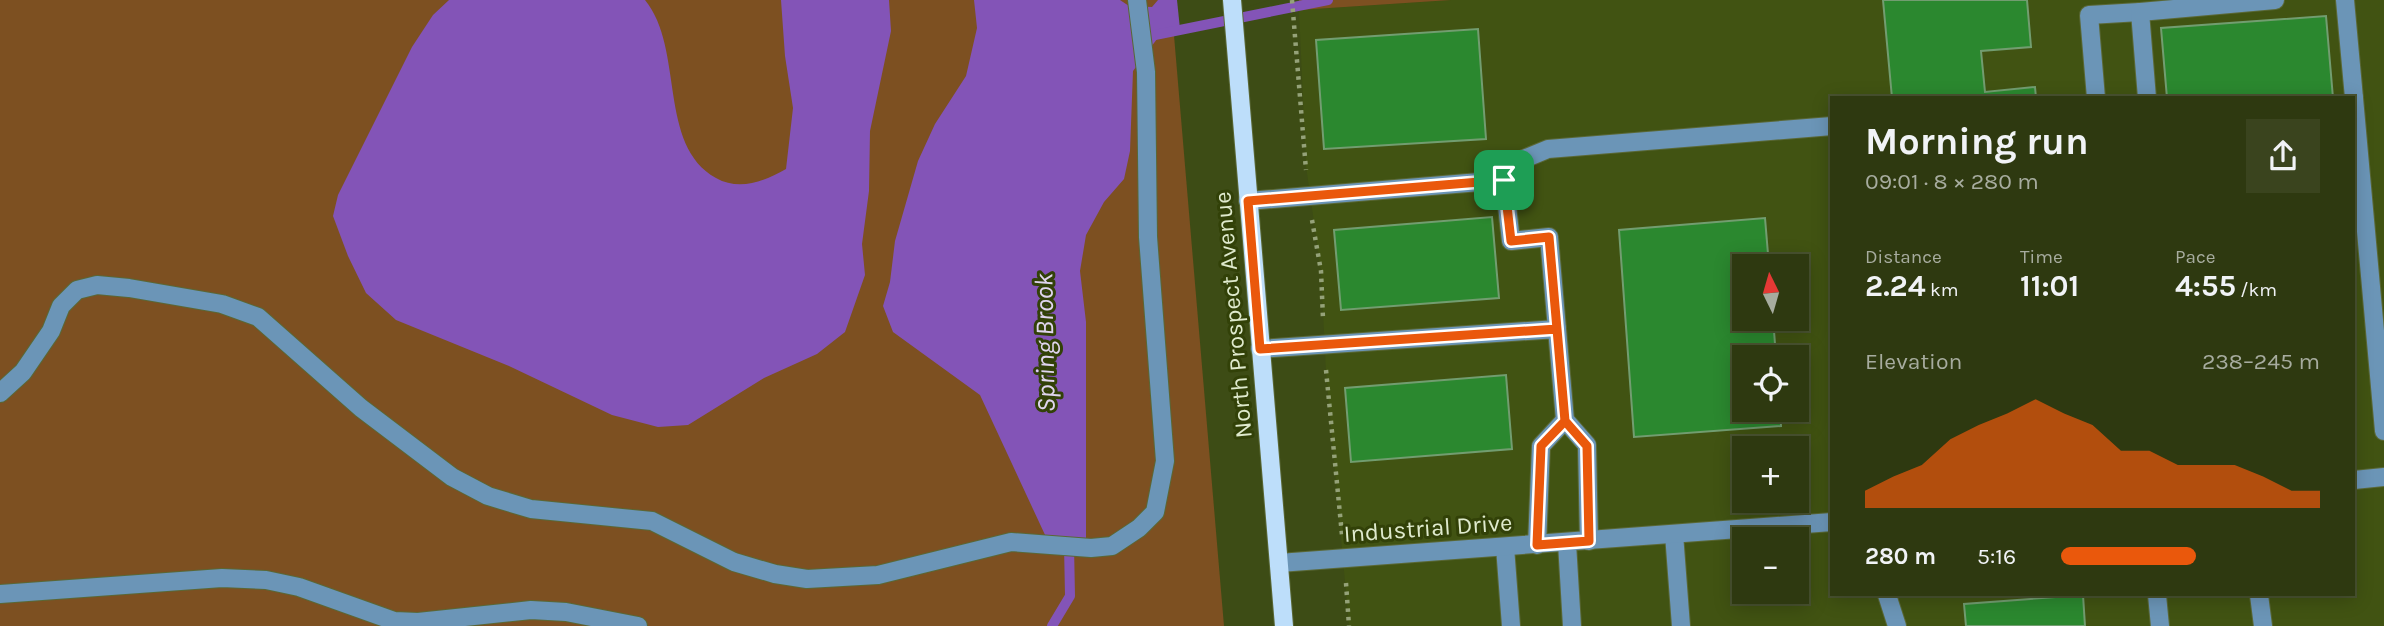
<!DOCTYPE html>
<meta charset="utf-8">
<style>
body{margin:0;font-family:Karla,sans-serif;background:#3a441e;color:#f1f3f6;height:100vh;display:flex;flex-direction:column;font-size:26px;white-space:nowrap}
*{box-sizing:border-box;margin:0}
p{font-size:23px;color:#a7ac9f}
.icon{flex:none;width:38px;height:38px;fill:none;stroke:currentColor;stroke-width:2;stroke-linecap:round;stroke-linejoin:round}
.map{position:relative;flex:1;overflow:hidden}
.drawer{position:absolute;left:1830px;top:96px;width:525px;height:500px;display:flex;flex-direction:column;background:#2e3910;border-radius:0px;box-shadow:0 4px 18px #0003,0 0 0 2px #495330}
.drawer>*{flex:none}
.needle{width:46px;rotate:355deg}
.buttons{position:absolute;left:1732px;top:254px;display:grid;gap:14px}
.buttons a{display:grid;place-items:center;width:77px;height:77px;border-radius:0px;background:#2e3910;box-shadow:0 4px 18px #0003,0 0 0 2px #495330;font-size:35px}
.pin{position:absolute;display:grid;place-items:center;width:60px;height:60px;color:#fff;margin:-30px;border-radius:14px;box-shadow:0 4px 10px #0006}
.round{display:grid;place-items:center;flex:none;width:74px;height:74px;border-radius:0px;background:#3a441e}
.headline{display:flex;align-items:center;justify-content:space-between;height:119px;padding:0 35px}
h1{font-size:38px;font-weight:700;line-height:52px}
.figures{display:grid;grid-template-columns:repeat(3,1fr);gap:10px;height:119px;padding:7px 35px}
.figures div{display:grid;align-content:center}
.figures b{font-size:30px;font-weight:700}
.figures small{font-size:19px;font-weight:400}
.figures p{font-size:19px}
.chart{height:196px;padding:14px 35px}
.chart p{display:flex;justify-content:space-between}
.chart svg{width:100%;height:126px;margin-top:7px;fill:#ea580c;opacity:.7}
ul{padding:0 35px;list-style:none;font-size:23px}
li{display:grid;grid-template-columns:112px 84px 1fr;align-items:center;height:52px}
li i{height:18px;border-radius:9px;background:#ea580c}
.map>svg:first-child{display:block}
.built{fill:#415312;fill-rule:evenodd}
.green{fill:#7d5021}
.water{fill:#8354b7}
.pier{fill:#3d4c15}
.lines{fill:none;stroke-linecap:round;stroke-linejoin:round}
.stream{stroke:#8354b7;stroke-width:10}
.building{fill:#2b882f;stroke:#729d70;stroke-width:2}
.minor-casing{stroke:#5a6836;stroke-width:20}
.major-casing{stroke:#5a6836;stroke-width:20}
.path{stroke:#95a279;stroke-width:4.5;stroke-dasharray:3.5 5;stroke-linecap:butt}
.minor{stroke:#6b95b7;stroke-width:18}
.major{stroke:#bddefa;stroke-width:18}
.route-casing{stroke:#fff;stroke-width:14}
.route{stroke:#ea580c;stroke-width:9}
.labels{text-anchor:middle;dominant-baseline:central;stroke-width:6;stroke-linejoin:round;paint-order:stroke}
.street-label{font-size:24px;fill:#dfeacd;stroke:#324108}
.water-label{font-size:26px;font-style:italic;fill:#e0d5ef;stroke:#324108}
</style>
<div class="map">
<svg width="2384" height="626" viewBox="0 0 2384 626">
<rect width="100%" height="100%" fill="#3d4c15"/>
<path class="built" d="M1451 0H2384V626H1349L1326 372 1321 271 1306 166 1299 10ZM1832 98H2354V595H1832ZM1745 266H1797V318H1745ZM1745 357H1797V410H1745ZM1745 448H1797V500H1745ZM1745 539H1797V592H1745Z"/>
<g class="green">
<polygon points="0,0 1171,0 1224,626 0,626"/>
<polygon points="1299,0 1451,0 1299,10"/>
</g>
<g class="water">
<path d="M449 0H645C685 49 657 145 716 178 739 191 763 182 786 169L793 108 785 56 781 0H889L891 31 870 131 869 191 862 244 865 275 845 332 817 354 764 378 688 425 658 427 612 415 509 366 396 320 366 293 348 256 333 216 338 195 412 47 433 15Z"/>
<polygon points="974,0 1120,0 1129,6 1152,7 1158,0 1265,0 1163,31 1133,71 1130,151 1124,179 1104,202 1086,235 1080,271 1086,322 1086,540 1046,537 980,395 893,332 883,306 890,282 895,241 918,161 935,124 966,76 977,28"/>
</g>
<polygon class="pier" points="1177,0 1269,0 1180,29"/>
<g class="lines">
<g class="stream">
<polyline points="1150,36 1328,0"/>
<polyline points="1052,626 1070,596 1069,545"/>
</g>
</g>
<g class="building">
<polygon points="1883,0 2027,0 2031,47 1981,51 1985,92 2035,87 2036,98 1892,98"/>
<polygon points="2326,16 2333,98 2167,98 2161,28"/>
<polygon points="1478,29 1486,139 1324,149 1316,40"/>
<polygon points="1492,217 1499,298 1341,310 1334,230"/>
<polygon points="1765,218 1769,266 1745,266 1745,318 1773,318 1776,357 1745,357 1745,410 1780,410 1781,426 1634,437 1619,230"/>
<polygon points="1506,375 1512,449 1351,462 1345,388"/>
<polygon points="2083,595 2085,626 1966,626 1964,604"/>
</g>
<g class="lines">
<defs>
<g id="minor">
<polyline points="2345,0 2354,98"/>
<polyline points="2096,98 2089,15 2140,12"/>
<polyline points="2147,98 2140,12 2275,0"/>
<polyline points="2354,98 2384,431"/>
<polyline points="1504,180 1511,241 1549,237 1557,329"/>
<polyline points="1248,201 1504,180 1519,161 1548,149 1832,126"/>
<polyline points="1260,349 1557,329 1565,420 1587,445 1589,541"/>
<polyline points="0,393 23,372 51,331 61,306 77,290 97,285 129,288 222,304 258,317 361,408 452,477 488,496 531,509 652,521 734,562 775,574 807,579 878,575 1011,542 1091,548 1112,546 1139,528 1155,512 1165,461 1148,237 1146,72 1137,0"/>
<polyline points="2354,480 2384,477"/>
<polyline points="1674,534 1681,626"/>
<polyline points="1567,543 1572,626"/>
<polyline points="1537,545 1541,446 1565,420"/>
<polyline points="1505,547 1511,626"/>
<polyline points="1279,563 1832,522"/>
<polyline points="0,594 222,578 266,580 299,587 394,621 418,622 531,610 566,612 638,626"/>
<polyline points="1887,595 1897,626"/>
<polyline points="2157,595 2160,626"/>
<polyline points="2259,595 2263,626"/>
</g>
<polyline id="major" points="1232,0 1284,626"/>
</defs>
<use href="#minor" class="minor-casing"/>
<use href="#major" class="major-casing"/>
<g class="path">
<polyline points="1292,0 1306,170"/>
<polyline points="1312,220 1321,271 1323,319"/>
<polyline points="1326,370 1342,535"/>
<polyline points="1346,583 1349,626"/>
</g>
<use href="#minor" class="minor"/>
<use href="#major" class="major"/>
</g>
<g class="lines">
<defs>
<polyline id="route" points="1504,180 1248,201 1260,349 1557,329 1565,421 1587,446 1589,541 1537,545 1541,446 1565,421 1549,237 1511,241 1504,180"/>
</defs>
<use href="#route" class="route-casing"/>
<use href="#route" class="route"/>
</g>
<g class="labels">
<g class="street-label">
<text transform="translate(1233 315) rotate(-95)">North Prospect Avenue</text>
<text transform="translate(1428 528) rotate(-4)">Industrial Drive</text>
</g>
<g class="water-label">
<text transform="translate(1045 343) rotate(-91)">Spring Brook</text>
</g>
</g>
</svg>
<div class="buttons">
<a><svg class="needle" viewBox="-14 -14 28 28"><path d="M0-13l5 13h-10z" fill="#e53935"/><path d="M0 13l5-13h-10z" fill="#a7ac9f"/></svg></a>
<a><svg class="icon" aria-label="locate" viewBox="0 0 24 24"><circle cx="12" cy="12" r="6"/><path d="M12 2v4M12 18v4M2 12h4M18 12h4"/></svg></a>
<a>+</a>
<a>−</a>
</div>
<div class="pin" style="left:1504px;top:180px;background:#1e9e55"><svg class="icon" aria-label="arrive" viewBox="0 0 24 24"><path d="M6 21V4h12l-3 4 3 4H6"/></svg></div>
<section class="drawer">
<div class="headline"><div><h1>Morning run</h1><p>09:01 · 8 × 280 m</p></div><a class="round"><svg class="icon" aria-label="share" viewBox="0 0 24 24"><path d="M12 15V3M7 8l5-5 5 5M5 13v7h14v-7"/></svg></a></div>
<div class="figures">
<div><p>Distance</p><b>2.24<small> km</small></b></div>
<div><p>Time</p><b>11:01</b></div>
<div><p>Pace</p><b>4:55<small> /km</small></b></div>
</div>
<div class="chart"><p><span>Elevation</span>238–245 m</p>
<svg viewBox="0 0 160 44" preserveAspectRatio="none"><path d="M0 44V38L10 33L20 29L30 20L40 15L50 11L60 6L70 11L80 15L90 24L100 24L110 29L120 29L130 29L140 33L150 38L160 38V44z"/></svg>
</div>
<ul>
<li><b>280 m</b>5:16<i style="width:52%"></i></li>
</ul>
</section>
</div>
